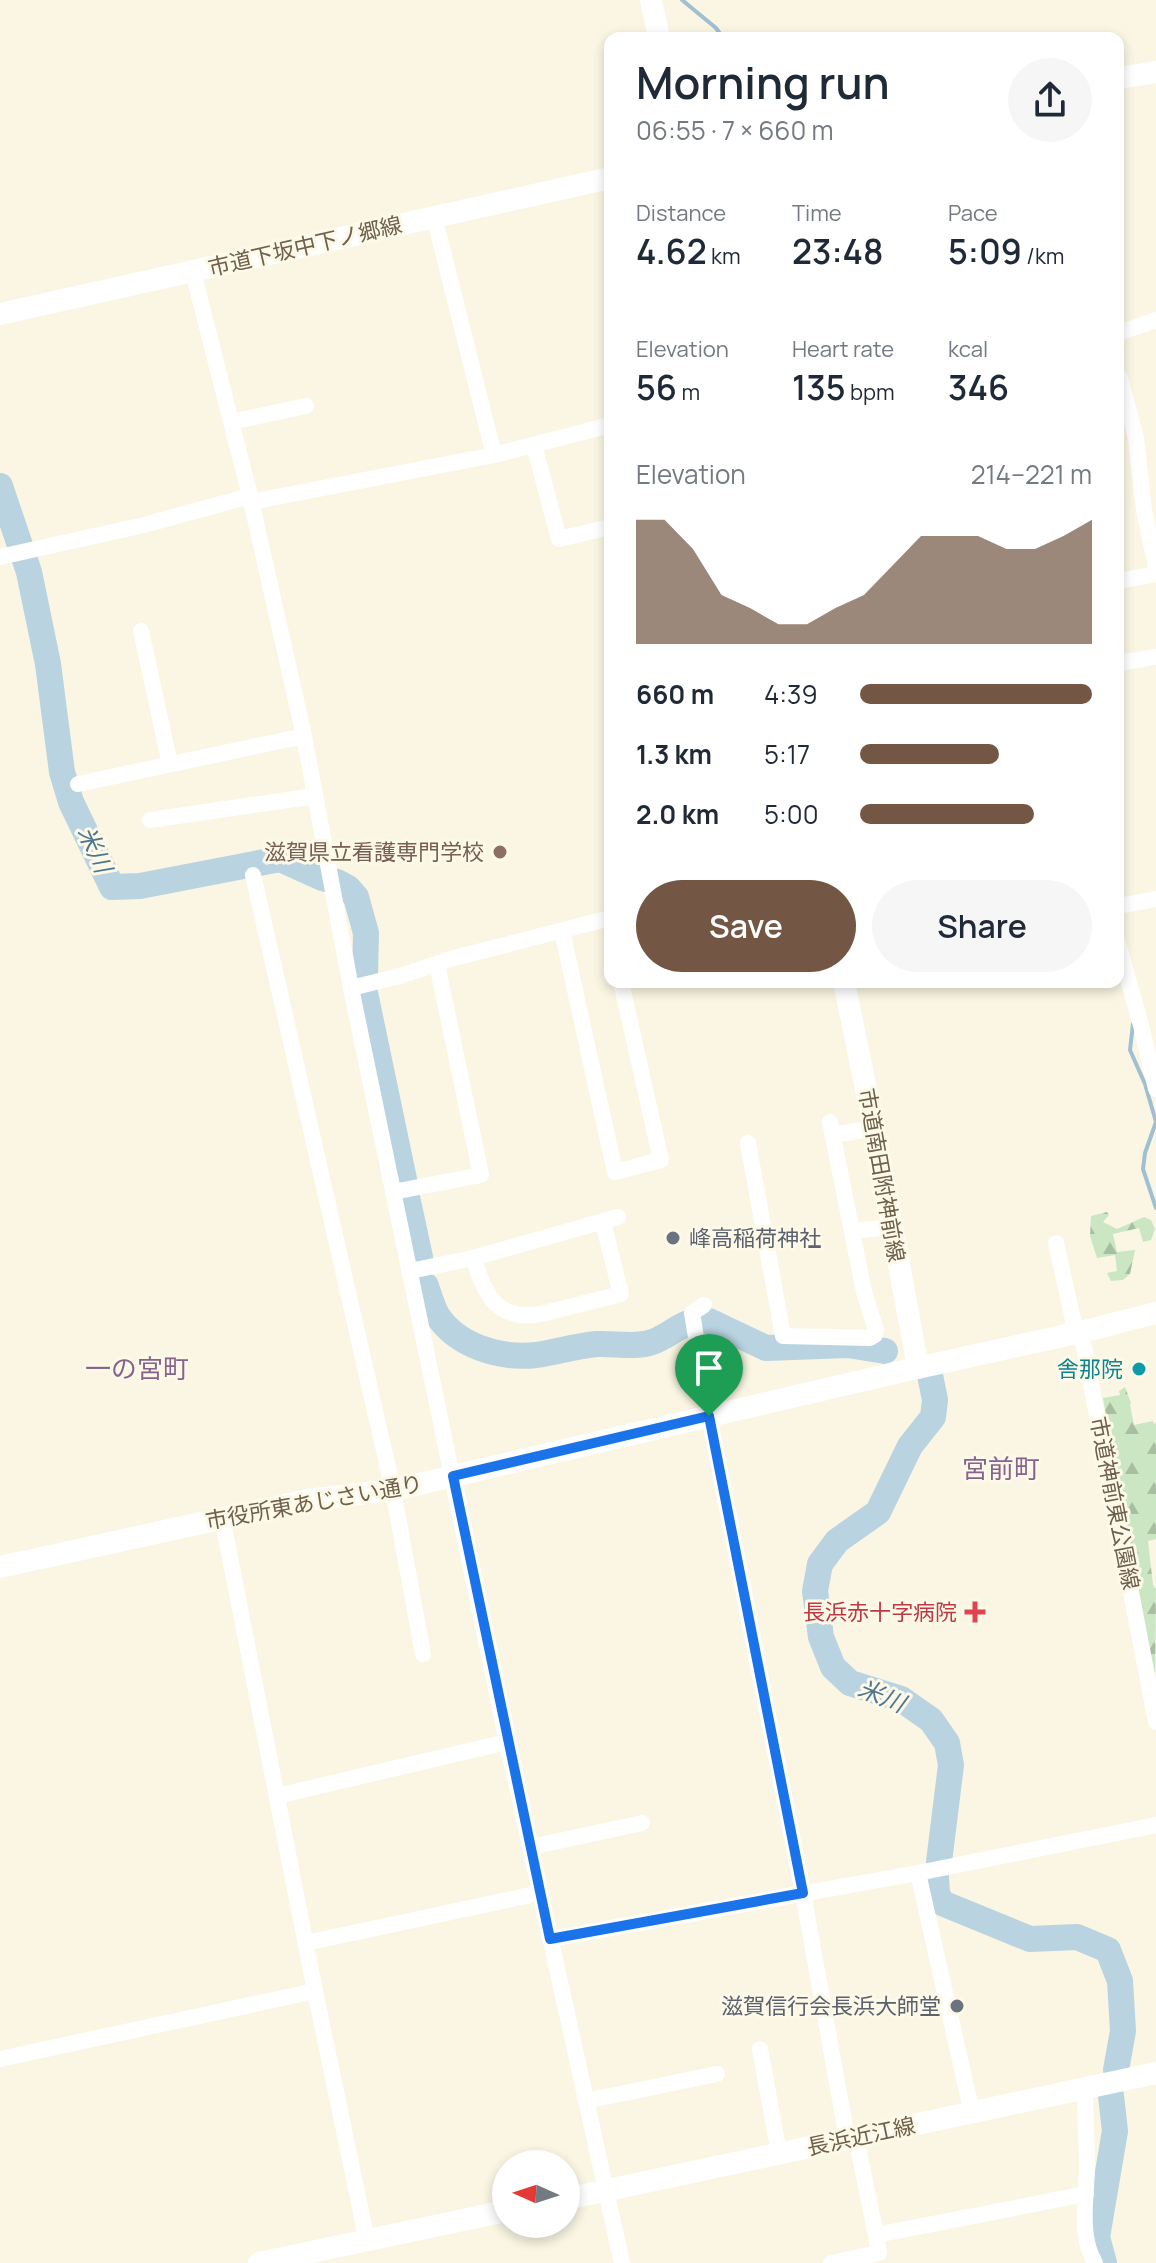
<!DOCTYPE html>
<meta charset="utf-8">
<style>
body{margin:0;font-family:Manrope,"Noto Sans JP",sans-serif;background:#f6f6f7;color:#1f2937;height:100vh;display:flex;flex-direction:column;font-size:30px;white-space:nowrap}
*{box-sizing:border-box;margin:0}
p{font-size:26px;color:#747a83}
.icon{flex:none;width:44px;height:44px;fill:none;stroke:currentColor;stroke-width:2;stroke-linecap:round;stroke-linejoin:round}
.map{position:relative;flex:1;overflow:hidden}
.details{position:absolute;left:604px;top:32px;width:520px;height:956px;display:flex;flex-direction:column;background:#fff;border-radius:16px;box-shadow:0 4px 12px #0003}
.details>*{flex:none}
.needle{width:52px;rotate:273deg}
.buttons{position:absolute;left:492px;top:2150px;display:grid;gap:16px}
.buttons a{display:grid;place-items:center;width:88px;height:88px;border-radius:50%;background:#fff;box-shadow:0 4px 12px #0003;font-size:40px}
.pin{position:absolute;display:grid;place-items:center;width:68px;height:68px;color:#fff;margin:-82px -34px;border-radius:50% 50% 50% 0;rotate:-45deg;box-shadow:0 0 8px #0007}
.pin .icon{rotate:45deg}
.round{display:grid;place-items:center;flex:none;width:84px;height:84px;border-radius:42px;background:#f6f6f7}
.headline{display:flex;align-items:center;justify-content:space-between;height:136px;padding:0 32px}
h1{font-size:44px;font-weight:600;line-height:60px}
.figures{display:grid;grid-template-columns:repeat(3,1fr);gap:12px;height:136px;padding:8px 32px}
.figures div{display:grid;align-content:center}
.figures b{font-size:34px;font-weight:600}
.figures small{font-size:22px;font-weight:400}
.figures p{font-size:22px}
.chart{height:224px;padding:16px 32px}
.chart p{display:flex;justify-content:space-between}
.chart svg{width:100%;height:144px;margin-top:8px;fill:#735643;opacity:.7}
.action{display:flex;gap:16px;margin-top:auto;padding:16px 32px}
.action a{flex:1;height:92px;border-radius:48px;background:#735643;color:#fff;font-size:32px;font-weight:600;line-height:92px;text-align:center}
.action a+a{background:#f6f6f7;color:#1f2937}
ul{padding:0 32px;list-style:none;font-size:26px}
li{display:grid;grid-template-columns:128px 96px 1fr;align-items:center;height:60px}
li i{height:20px;border-radius:10px;background:#735643}
.map>svg:first-child{display:block}
.forest{fill:url(#forest-firs)}
.lines{fill:none;stroke-linecap:round;stroke-linejoin:round}
.stream{stroke:#a0c0d2;stroke-width:4}
.river{stroke:#b9d3e1;stroke-width:26}
.street{stroke:#fff;stroke-width:16}
.secondary{stroke:#fff;stroke-width:22}
.route-casing{stroke:#fff;stroke-width:16}
.route{stroke:#1a73e8;stroke-width:10}
.education-dot{fill:#8d6e63;stroke:#fdf9e8;stroke-width:3}
.worship-dot{fill:#6b7280;stroke:#fdf9e8;stroke-width:3}
.culture-dot{fill:#0f9aa8;stroke:#fdf9e8;stroke-width:3}
.health-dot{fill:#e0444e;stroke:#fdf9e8;stroke-width:3}
.labels{text-anchor:middle;dominant-baseline:central;stroke-width:6;stroke-linejoin:round;paint-order:stroke}
.street-label{font-size:22px;fill:#6f604b;stroke:#fdf9e8}
.education-label{font-size:22px;fill:#785e54;stroke:#fdf9e8;text-anchor:end}
.worship-label{font-size:22px;fill:#5b616d;stroke:#fdf9e8;text-anchor:start}
.culture-label{font-size:22px;fill:#0d838f;stroke:#fdf9e8;text-anchor:end}
.health-label{font-size:22px;fill:#be3a42;stroke:#fdf9e8;text-anchor:end}
.water-label{font-size:24px;font-style:italic;fill:#4e768e;stroke:#fdf9e8}
.quarter-label{font-size:26px;fill:#87638c;stroke:#fdf9e8}
</style>
<div class="map">
<svg width="1156" height="2263" viewBox="0 0 1156 2263">
<defs>
<pattern id="forest-firs" width="22" height="20" patternUnits="userSpaceOnUse" patternTransform="scale(2)"><rect width="22" height="20" fill="#cae6c3"/><path d="M5 1l3.5 6h-7zM16 11l3.5 6h-7z" fill="#a8bea0"/></pattern>
</defs>
<rect width="100%" height="100%" fill="#faf6e3"/>
<g class="forest">
<polygon points="1107,1212 1109,1215 1103,1222 1117,1229 1144,1217 1151,1220 1155,1229 1151,1240 1143,1242 1139,1228 1113,1234 1117,1252 1135,1250 1130,1274 1123,1280 1111,1281 1107,1273 1117,1271 1115,1255 1097,1258 1090,1236 1091,1216"/>
<polygon points="1125,1387 1131,1403 1130,1405 1134,1425 1153,1421 1154,1424 1156,1423 1156,1539 1148,1541 1153,1585 1156,1589 1155,1689 1103,1398 1120,1395 1119,1391"/>
</g>
<g class="lines">
<g class="stream">
<polyline points="682,0 716,28 723,38"/>
<polyline points="1133,1024 1130,1050 1145,1084 1156,1122 1145,1153 1143,1169 1156,1208"/>
</g>
<g class="river">
<polyline points="0,486 29,572 48,664 62,772 71,802 112,887 140,886 280,859 322,878 337,882 348,888 356,897 366,933 365,975"/>
<polyline points="365,993 405,1184"/>
<polyline points="407,1197 420,1257"/>
<path d="M426 1286C429 1295 432 1306 437 1315 457 1346 500 1359 536 1355 556 1352 576 1346 597 1344 613 1343 638 1348 652 1342 673 1335 683 1318 709 1321L766 1348 848 1345 885 1351"/>
<polyline points="930,1375 935,1400 933,1417 910,1446 878,1512 837,1541 820,1564 815,1591 821,1637 833,1667 850,1683 901,1699 931,1720 947,1743 951,1765 939,1862"/>
<polyline points="936,1877 937,1893 942,1903 1030,1939 1077,1937 1108,1950 1120,1981 1123,2031 1116,2070"/>
<polyline points="1104,2263 1097,2237 1115,2131 1111,2096"/>
</g>
<g class="street">
<polyline points="434,216 494,455"/>
<polyline points="193,272 250,496 304,736 351,988 507,1742 622,2263"/>
<polyline points="1118,333 1156,320"/>
<polyline points="1120,378 1136,438 1144,510 1156,567"/>
<polyline points="231,422 306,406"/>
<polyline points="534,445 559,539 610,527"/>
<polyline points="251,502 494,455 610,425"/>
<polyline points="0,557 144,525 250,496"/>
<polyline points="1118,581 1156,574"/>
<polyline points="141,631 170,764"/>
<polyline points="1118,663 1156,657"/>
<polyline points="78,784 304,736"/>
<polyline points="150,820 315,796"/>
<polyline points="253,875 393,1490 423,1654"/>
<polyline points="1118,906 1156,899"/>
<polyline points="562,931 615,1172 661,1160 621,982"/>
<polyline points="1118,943 1142,1029 1156,1089"/>
<polyline points="351,988 400,976 454,958 610,918"/>
<polyline points="833,1135 874,1128"/>
<polyline points="748,1143 783,1336 870,1338 875,1335 876,1330 864,1292 830,1122"/>
<polyline points="393,1192 481,1175 437,964"/>
<polyline points="852,1231 891,1227"/>
<polyline points="1056,1243 1076,1333"/>
<path d="M473 1258C486 1295 495 1321 541 1314L621 1294 603 1222"/>
<polyline points="410,1271 473,1258 618,1217"/>
<polyline points="704,1305 692,1313 709,1416 803,1893 847,2138"/>
<polyline points="1081,1332 1156,1722"/>
<polyline points="222,1517 315,1991"/>
<polyline points="277,1796 507,1742"/>
<polyline points="531,1847 642,1823"/>
<polyline points="918,1873 972,2113"/>
<polyline points="550,1939 918,1873 1156,1825"/>
<polyline points="306,1943 540,1893"/>
<polyline points="760,2049 779,2153"/>
<polyline points="0,2059 315,1991 367,2241"/>
<path d="M1085 2089C1085 2114 1087 2140 1087 2165 1087 2197 1078 2234 1095 2263"/>
<polyline points="586,2101 717,2074"/>
<polyline points="856,2137 876,2235"/>
<polyline points="831,2263 879,2253 876,2235 1086,2194"/>
</g>
<g class="secondary">
<polyline points="651,0 659,38"/>
<polyline points="1118,78 1156,72"/>
<polyline points="0,314 610,178"/>
<polyline points="844,982 874,1128 918,1368"/>
<polyline points="0,1567 307,1500 393,1490 908,1370 1081,1332 1156,1313"/>
<polyline points="566,2199 1156,2073"/>
<polyline points="259,2263 506,2211"/>
</g>
</g>
<g class="lines">
<defs>
<polygon id="route" points="709,1416 803,1893 550,1939 453,1476"/>
</defs>
<use href="#route" class="route-casing"/>
<use href="#route" class="route"/>
</g>
<circle class="education-dot" cx="500" cy="852" r="8"/>
<g class="worship-dot">
<circle cx="673" cy="1238" r="8"/>
<circle cx="957" cy="2006" r="8"/>
</g>
<circle class="culture-dot" cx="1139" cy="1369" r="8"/>
<path class="health-dot" d="M971 1600h8v8h8v8h-8v8h-8v-8h-8v-8h8z"/>
<g class="labels">
<g class="street-label">
<text transform="translate(305 246) rotate(-13)">市道下坂中下ノ郷線</text>
<text transform="translate(882 1175) rotate(80)">市道南田附神前線</text>
<text transform="translate(314 1502) rotate(-10)">市役所東あじさい通り</text>
<text transform="translate(1115 1503) rotate(79)">市道神前東公園線</text>
<text transform="translate(861 2136) rotate(-12)">長浜近江線</text>
</g>
<g class="education-label">
<text x="484" y="852">滋賀県立看護専門学校</text>
</g>
<g class="worship-label">
<text x="689" y="1238">峰高稲荷神社</text>
<text x="941" y="2006" text-anchor="end">滋賀信行会長浜大師堂</text>
</g>
<g class="culture-label">
<text x="1123" y="1369">舎那院</text>
</g>
<g class="health-label">
<text x="957" y="1612">長浜赤十字病院</text>
</g>
<g class="water-label">
<text transform="translate(96 849) rotate(66)">米川</text>
<text transform="translate(882 1695) rotate(22)">米川</text>
</g>
<g class="quarter-label">
<text x="137" y="1368">一の宮町</text>
<text x="1001" y="1468">宮前町</text>
</g>
</g>
</svg>
<div class="buttons">
<a><svg class="needle" viewBox="-14 -14 28 28"><path d="M0-13l5 13h-10z" fill="#e53935"/><path d="M0 13l5-13h-10z" fill="#747a83"/></svg></a>
</div>
<div class="pin" style="left:709px;top:1416px;background:#1e9e55"><svg class="icon" aria-label="arrive" viewBox="0 0 24 24"><path d="M6 21V4h12l-3 4 3 4H6"/></svg></div>
<section class="details">
<div class="headline"><div><h1>Morning run</h1><p>06:55 · 7 × 660 m</p></div><a class="round"><svg class="icon" aria-label="share" viewBox="0 0 24 24"><path d="M12 15V3M7 8l5-5 5 5M5 13v7h14v-7"/></svg></a></div>
<div class="figures">
<div><p>Distance</p><b>4.62<small> km</small></b></div>
<div><p>Time</p><b>23:48</b></div>
<div><p>Pace</p><b>5:09<small> /km</small></b></div>
</div>
<div class="figures">
<div><p>Elevation</p><b>56<small> m</small></b></div>
<div><p>Heart rate</p><b>135<small> bpm</small></b></div>
<div><p>kcal</p><b>346</b></div>
</div>
<div class="chart"><p><span>Elevation</span>214–221 m</p>
<svg viewBox="0 0 160 44" preserveAspectRatio="none"><path d="M0 44V6L10 6L20 15L30 29L40 33L50 38L60 38L70 33L80 29L90 20L100 11L110 11L120 11L130 15L140 15L150 11L160 6V44z"/></svg>
</div>
<ul>
<li><b>660 m</b>4:39<i style="width:100%"></i></li>
<li><b>1.3 km</b>5:17<i style="width:60%"></i></li>
<li><b>2.0 km</b>5:00<i style="width:75%"></i></li>
</ul>
<div class="action"><a>Save</a><a>Share</a></div>
</section>
</div>
